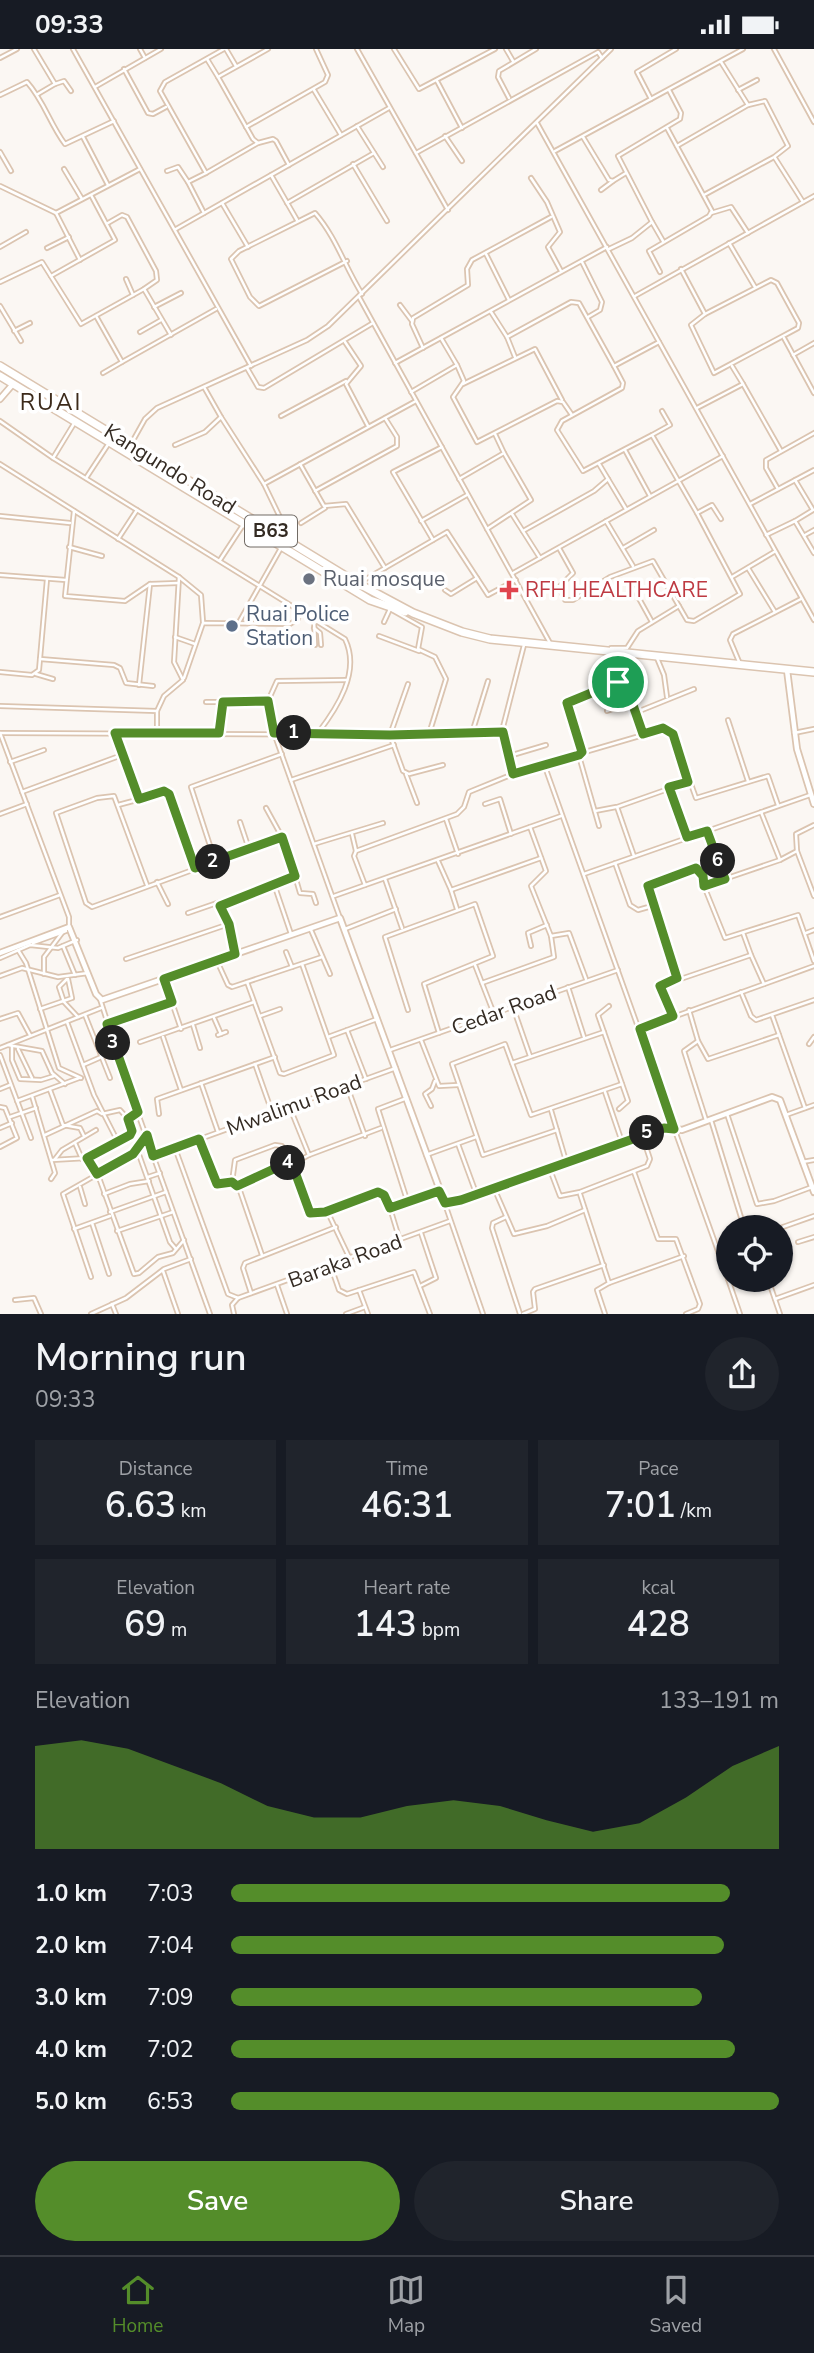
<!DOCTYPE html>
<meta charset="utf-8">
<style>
body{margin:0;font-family:"Nunito Sans",sans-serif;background:#20242c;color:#f1f3f6;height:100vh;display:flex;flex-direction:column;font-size:26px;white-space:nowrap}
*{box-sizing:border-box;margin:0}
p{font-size:23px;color:#9ea1a6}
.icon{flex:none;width:38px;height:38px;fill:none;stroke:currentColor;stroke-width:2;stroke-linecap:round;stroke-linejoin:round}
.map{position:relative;height:1265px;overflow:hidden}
.drawer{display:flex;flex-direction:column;background:#171b24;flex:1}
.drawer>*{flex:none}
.buttons{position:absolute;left:716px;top:1166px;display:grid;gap:14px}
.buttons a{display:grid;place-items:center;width:77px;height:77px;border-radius:50%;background:#171b24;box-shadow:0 2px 5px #0004;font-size:35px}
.pin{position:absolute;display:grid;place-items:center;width:60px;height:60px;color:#fff;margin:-30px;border:4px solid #fff;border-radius:50%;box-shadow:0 2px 7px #0007}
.km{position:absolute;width:35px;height:35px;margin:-18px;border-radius:50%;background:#222;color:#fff;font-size:19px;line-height:35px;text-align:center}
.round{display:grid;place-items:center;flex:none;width:74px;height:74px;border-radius:37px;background:#20242c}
.overview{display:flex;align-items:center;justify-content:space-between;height:119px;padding:0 35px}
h1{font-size:38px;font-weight:600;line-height:52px}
.figures{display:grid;grid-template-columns:repeat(3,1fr);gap:10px;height:119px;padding:7px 35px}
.figures div{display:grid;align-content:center;border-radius:0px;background:#20242c;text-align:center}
.figures b{font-size:35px;font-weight:600}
.figures small{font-size:19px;font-weight:400}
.figures p{font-size:19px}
.chart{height:196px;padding:14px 35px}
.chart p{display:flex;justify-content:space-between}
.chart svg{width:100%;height:126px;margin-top:7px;fill:#548d2a;opacity:.7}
.cta{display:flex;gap:14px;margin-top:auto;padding:14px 35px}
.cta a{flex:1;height:80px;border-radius:42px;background:#548d2a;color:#fff;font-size:28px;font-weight:600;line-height:80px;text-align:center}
.cta a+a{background:#20242c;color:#f1f3f6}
ul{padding:0 35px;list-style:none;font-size:23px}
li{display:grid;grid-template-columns:112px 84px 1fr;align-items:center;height:52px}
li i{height:18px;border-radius:9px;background:#548d2a}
.status{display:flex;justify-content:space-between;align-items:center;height:49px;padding:0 35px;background:#171b24;direction:ltr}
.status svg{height:19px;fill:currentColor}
.dock{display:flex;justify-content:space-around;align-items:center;height:98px;border-top:2px solid #363941;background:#171b24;font-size:19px;color:#9ea1a6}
.dock a{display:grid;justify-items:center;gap:4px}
.dock .on{color:#548d2a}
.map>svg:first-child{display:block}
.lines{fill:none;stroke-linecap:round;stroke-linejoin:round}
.minor-casing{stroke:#dbc4b0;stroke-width:6}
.tertiary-casing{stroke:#dbc4b0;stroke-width:8}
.trunk-casing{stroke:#dbc4b0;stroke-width:10}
.minor{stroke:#fff;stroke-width:2.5}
.tertiary{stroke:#fff;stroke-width:4.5}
.trunk{stroke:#fff;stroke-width:7}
.route-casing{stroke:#fff;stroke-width:14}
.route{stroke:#548d2a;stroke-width:9}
.worship-dot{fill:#6b7280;stroke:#fff;stroke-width:2.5}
.health-dot{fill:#e0444e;stroke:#fff;stroke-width:2.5}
.service-dot{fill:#5c6f8a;stroke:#fff;stroke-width:2.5}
.labels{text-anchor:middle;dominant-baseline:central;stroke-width:7;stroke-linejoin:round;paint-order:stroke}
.shield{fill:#fff;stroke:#716b65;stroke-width:2}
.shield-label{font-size:19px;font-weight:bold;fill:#342b23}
.street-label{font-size:21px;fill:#342b23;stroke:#fff}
.worship-label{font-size:21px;fill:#5b616d;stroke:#fff;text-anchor:start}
.health-label{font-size:21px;fill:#be3a42;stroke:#fff;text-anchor:start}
.service-label{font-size:21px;fill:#4e5e75;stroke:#fff;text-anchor:start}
.neighbourhood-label{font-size:23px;letter-spacing:2px;fill:#3c2a1a;stroke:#fff}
</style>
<div class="status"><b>09:33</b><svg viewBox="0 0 49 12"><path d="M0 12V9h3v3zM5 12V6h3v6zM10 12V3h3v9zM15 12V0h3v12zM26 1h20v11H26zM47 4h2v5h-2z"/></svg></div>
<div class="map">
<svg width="814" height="1265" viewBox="0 0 814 1265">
<rect width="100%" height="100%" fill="#fbf7f3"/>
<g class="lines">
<defs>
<g id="minor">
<polyline points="34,0 55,35 38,45"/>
<polyline points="73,0 251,317"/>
<polyline points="140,0 145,9"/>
<polyline points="224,0 165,33 160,42 206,124 258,94"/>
<polyline points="226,0 236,17"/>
<polyline points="268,0 218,28 253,90 258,94 273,90 276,92 289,116"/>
<polyline points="357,0 448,161"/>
<polyline points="394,0 419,40 495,0"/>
<polyline points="506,0 513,12"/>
<polyline points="774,0 814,73"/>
<polyline points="0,9 17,0"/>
<polyline points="207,10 218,28"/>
<polyline points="124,20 148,64 153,65 166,58"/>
<polyline points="437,32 462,79"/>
<polyline points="55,35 64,32 71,42"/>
<polyline points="95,38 161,0"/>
<polyline points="314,41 341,86"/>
<polyline points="738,41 757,31"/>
<path d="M0 46 27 33C44 52 50 75 65 95L114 72"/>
<polyline points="509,49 498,28 499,22 536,0"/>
<polyline points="651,50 637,23 676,0"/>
<polyline points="537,74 814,571"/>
<polyline points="357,77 383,118"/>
<polyline points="246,78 325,33 328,26 316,0"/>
<polyline points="445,87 462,112"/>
<polyline points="83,88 108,136"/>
<polyline points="583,88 609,131 613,132 626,124"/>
<polyline points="677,97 748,56 721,13"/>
<polyline points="555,102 743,0"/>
<polyline points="0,103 11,122"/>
<polyline points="416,104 598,3 602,9"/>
<polyline points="775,109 803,153"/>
<polyline points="353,115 387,172"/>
<polyline points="64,120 82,150"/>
<polyline points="167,122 178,118 188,133"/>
<polyline points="271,126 297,171"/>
<polyline points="531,129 547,153 560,183 548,198 561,222"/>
<polyline points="0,137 56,164 140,120"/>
<polyline points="601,141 613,132"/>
<polyline points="704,146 774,108 788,97 765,52 748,56"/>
<polyline points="222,154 248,198"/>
<polyline points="287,154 374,104"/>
<polyline points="56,164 80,211"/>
<polyline points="204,164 188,133 206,124"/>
<polyline points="711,164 731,158 748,184"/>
<polyline points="652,173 663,192"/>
<polyline points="108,174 122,166 127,168 156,222 157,231 144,240"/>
<polyline points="176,180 389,59"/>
<polyline points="729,194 755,238"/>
<polyline points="0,198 26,183"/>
<polyline points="47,199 69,188"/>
<polyline points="609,200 632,189 652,173 618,107 680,70 681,64 669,41"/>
<polyline points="486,205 509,251"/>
<path d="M347 212 259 257 250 248 231 210 239 202 315 164C336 188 345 218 362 245"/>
<polyline points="582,213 602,253 600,261 588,268"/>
<polyline points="681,220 705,265"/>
<polyline points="660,223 649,202 709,167 712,162 667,79"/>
<polyline points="51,227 115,191 91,146"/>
<polyline points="126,230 133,246"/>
<polygon points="771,231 777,234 799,274 798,279 714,324 691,276 705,265"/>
<polyline points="0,233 42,213 81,275 144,240 171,286"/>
<polyline points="635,247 814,147"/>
<polyline points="359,248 550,594"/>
<polyline points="400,256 412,272"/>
<polyline points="0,257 21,292"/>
<polyline points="154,258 181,244"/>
<polyline points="491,263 507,288 571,253 579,254 614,317 659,293"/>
<polyline points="96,267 122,313 216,260"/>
<polyline points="14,282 30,274"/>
<polyline points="140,283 161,271"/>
<polyline points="507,288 515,308"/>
<polyline points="441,289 457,316"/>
<polyline points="784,289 814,344"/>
<polyline points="345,293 361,317 346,335 368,377"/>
<polyline points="423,299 412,275 413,269 468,236 467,220 472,211 551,168"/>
<polyline points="793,306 814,294"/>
<polyline points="395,314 607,198"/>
<polyline points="614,317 623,334 622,339 562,372 557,381 583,422 652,386 697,464"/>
<polyline points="247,319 258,338 264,339 373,274"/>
<polyline points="103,324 122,313"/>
<polyline points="463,335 535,300 562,351"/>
<polyline points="743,335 781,402"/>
<polyline points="204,338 221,368"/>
<polyline points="411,343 457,316 464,332 453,348 477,393 557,352 563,353 572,366"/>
<polyline points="697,359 743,335 732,317"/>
<polyline points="281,367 346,332"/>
<path d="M0 372 53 409 345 590C361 623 337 659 318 684"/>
<polyline points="652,386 670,376 662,362"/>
<polyline points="131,395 145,370 157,359 307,291 328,277 611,0"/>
<polyline points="175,396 205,383 221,368 264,435 291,491"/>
<polyline points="625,401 650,447"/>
<polyline points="53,409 75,373"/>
<polyline points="0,415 179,528 174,613 183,631 164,647 157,662"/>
<polyline points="300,415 324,457 346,455 385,519"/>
<polyline points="599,415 626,460"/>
<polyline points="86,429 109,394"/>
<polyline points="459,430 504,404 495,385"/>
<polyline points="264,435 416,352"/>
<polyline points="778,440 766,419 766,411 814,384"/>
<polyline points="315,442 397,397 397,388 385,369"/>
<polyline points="750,455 814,421"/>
<polyline points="74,462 65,547 125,552 150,535"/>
<polyline points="512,465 540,509"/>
<polyline points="0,467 70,474"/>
<polyline points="421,472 467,446"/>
<polyline points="606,472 633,517"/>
<polyline points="795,472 813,461 795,431"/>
<polyline points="301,474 325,459"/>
<polyline points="487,480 531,451 504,404"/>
<polyline points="523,482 594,442 608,430"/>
<polyline points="766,486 795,472 814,504"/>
<polyline points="805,486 814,481"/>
<polyline points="118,490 137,461"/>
<polyline points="433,491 393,423 442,398"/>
<polyline points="69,498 102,507"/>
<polyline points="559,499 573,524 559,538 565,551 573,551 610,528 653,512 687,571 694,572 740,545 697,464 712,456 721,470"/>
<polyline points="623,499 654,481"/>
<polyline points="220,511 243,476"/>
<polyline points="748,519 775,563"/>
<polyline points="513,524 723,407"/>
<polyline points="0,526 66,531"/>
<polyline points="179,528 201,546 203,573"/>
<polyline points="732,528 774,503"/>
<polyline points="477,529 488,546 516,531"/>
<polyline points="359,534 447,483 477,529 451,545 445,541"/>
<polyline points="631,535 652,573"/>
<polyline points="314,570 315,596"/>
<polyline points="384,573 390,560 422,578 418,600 435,608 446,630 429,685"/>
<polyline points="238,575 281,499"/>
<polyline points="314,579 320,584 321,596"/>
<polyline points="379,587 419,602"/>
<polyline points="175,588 195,595"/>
<polyline points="524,596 503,678 511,719 513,725 544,715 728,1230"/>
<polyline points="611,599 627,599 638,582 679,557"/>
<polyline points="657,609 664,626 667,648"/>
<polyline points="40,610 114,616 120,619 126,634 153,637"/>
<polyline points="740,615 730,591 733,585 801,550"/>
<polyline points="0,623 32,626 39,621 47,530"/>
<polyline points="36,625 53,630"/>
<polyline points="184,629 203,574 290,575 298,570 299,562"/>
<polyline points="408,635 390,686 403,722 409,725 443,716"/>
<polyline points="139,636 150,535 178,534"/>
<polyline points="268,652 274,684 340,869"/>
<polyline points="206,653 223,653"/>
<polyline points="0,657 157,662 157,683"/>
<polyline points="607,662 633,653"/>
<polyline points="637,663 694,640"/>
<polyline points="728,671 748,732"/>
<polyline points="0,684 390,686 503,683"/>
<polyline points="0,684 69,868 69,878"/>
<polyline points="219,684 223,653 268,652 277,632 347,631"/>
<polyline points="472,684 488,632"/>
<polyline points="794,684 814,680"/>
<polyline points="582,703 567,654 618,633 626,636 643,685"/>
<polyline points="122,707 139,749"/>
<polyline points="509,707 546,696"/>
<polyline points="579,707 599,777"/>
<polyline points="10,713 44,701"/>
<polyline points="544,715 667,679 673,685 696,749 768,727 778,756"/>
<polyline points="406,725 417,754"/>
<polyline points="291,731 394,696"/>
<polyline points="669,738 687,788"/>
<polyline points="22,743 122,706 115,684"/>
<polyline points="485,755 500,750 511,785"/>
<polyline points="118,756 167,743 195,819"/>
<polyline points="595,762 616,758"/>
<polyline points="761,763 780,811"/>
<polyline points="0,765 27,755"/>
<polyline points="446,770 458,805"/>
<polyline points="240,773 249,800"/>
<polyline points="530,778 546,822 531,837 551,887 569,884 586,930"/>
<polyline points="707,782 725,830"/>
<polyline points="352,785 356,802"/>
<polyline points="314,795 383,774"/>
<polyline points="797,802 814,847"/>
<polyline points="634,807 617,758 688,733"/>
<polyline points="215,812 191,738 282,705"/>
<polyline points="438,812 451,841 541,809"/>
<polyline points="615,814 630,856 638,861 652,857 648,840 650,835 696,819 703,827 704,837 780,811 797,802 796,785 814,776"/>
<polyline points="584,825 810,746"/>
<polyline points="295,827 300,844 313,845 316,854"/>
<polyline points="385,830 402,879"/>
<polyline points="157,833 168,855"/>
<polyline points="274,835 291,885"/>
<polyline points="147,836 114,747 97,749 56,764 86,854 92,858 282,788"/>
<polyline points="365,836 354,807 356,802 457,765 464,758 469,743 513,725"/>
<polyline points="704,837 725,889 798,866 814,912"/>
<polyline points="451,841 457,860"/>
<polyline points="334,847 561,767"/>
<polyline points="221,856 235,905"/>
<polyline points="652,857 677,929"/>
<polyline points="188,864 295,827 282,788 266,759"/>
<polyline points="0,868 60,846"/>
<polyline points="345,880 396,860"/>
<polyline points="311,881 330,925"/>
<polyline points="743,884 751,906"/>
<polyline points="806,884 814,881"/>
<polyline points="33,894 66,882"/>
<polyline points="63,897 75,926"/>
<polyline points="531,897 528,884 547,876"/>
<polyline points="18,901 26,914 59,1019 81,1029"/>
<polyline points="286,903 292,918"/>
<polyline points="0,909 30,896 58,899 77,891"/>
<polyline points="126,910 229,875"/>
<polyline points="217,912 228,936 232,938 322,908"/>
<polyline points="475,916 494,965"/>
<polyline points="44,925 44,908 65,880"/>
<polyline points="0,927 22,919 58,928 88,924"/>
<polyline points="67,930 59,938 64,953 78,968"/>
<polyline points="164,930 181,980"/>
<polyline points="247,933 280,1024 284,1025 334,1006 302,915"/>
<polyline points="482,934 554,908 551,887"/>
<polyline points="568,938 584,988"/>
<polyline points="741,943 751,967 756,971 814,951"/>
<polyline points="100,950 127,1034 210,1265"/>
<polyline points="609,957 598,966 628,1052 619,1060"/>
<polyline points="513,958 530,1007"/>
<polyline points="40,960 72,949 68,930"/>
<polyline points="408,961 385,888 475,855 493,907 424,935 439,984"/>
<polyline points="689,961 698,992 708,1010 779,986"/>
<polyline points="85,966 110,1029"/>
<polyline points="772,966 805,1059"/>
<polyline points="260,967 280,960"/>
<polyline points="672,967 660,937 751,906 764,935"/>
<polyline points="214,969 221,985"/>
<polyline points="0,970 18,964 30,986"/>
<polyline points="67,973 94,1046 117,1091"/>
<polyline points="109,975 172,953"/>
<polyline points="193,976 200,999"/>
<polyline points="640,980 814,917"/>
<polyline points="347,981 366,1030"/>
<polyline points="218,986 226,983"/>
<polyline points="163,988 181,1041"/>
<polyline points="328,988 377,970"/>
<polyline points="421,991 439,1037 458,1036"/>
<polyline points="698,992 684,1002 706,1071"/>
<polyline points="140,993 254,953"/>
<polyline points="809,995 814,988"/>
<polyline points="8,996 42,1002 52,1024 65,1035"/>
<polyline points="12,997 12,1011 20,1030 41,1031 54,1027"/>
<polyline points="0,999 101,959"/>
<polyline points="18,1000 32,1029"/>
<polyline points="390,1001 618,921"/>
<polyline points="0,1006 31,1089"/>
<polyline points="512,1014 604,983"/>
<polyline points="255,1015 272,1063"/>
<polyline points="83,1016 115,1002"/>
<polyline points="201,1034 218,1083"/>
<polyline points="347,1037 365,1087"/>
<polyline points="0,1040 10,1036"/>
<polyline points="50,1041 63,1076 80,1079 84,1087"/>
<polyline points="605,1043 622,1093"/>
<polyline points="32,1047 55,1124 51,1130"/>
<polyline points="17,1052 79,1029"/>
<polyline points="431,1057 425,1045 432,1040 435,1032"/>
<polyline points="0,1058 5,1059 17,1089 0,1098"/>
<polyline points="290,1059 309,1106 293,1115"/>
<polyline points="551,1061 566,1112"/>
<polyline points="159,1065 157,1050 275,1008"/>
<polyline points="727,1065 757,1155 774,1152 812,1138"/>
<polyline points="786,1066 814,1056"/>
<polyline points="10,1068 36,1059"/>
<polyline points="711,1071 744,1178"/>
<polyline points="0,1079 12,1074"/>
<polyline points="557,1081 483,1106 452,1015 505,995 531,1066 622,1035"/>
<polyline points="45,1086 97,1062 102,1065 120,1061 128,1070"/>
<polyline points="199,1090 213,1130 219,1136 232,1133 235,1111 275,1096 282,1097 293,1115 309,1163 329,1166 350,1210"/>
<polyline points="75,1094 82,1110"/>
<polyline points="458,1095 476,1144"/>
<polyline points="175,1099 228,1245 238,1249"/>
<polyline points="137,1100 170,1193 176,1200"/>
<polyline points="309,1106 381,1079"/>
<polyline points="426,1106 476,1088"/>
<polyline points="153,1107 396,1019"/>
<polyline points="87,1109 98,1126 134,1225 139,1224 158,1208 173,1204 184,1191"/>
<polyline points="55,1110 62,1101 96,1081"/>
<polyline points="52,1111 87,1109 128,1087 132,1082 128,1070 138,1063"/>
<polyline points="802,1113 814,1111"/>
<polyline points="549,1118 560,1147 580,1143 647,1117 650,1110 642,1086"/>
<polyline points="634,1123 658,1190 676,1190 700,1255 698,1260 686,1265"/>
<polyline points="148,1128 160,1124"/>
<polyline points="232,1133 239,1139 262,1206"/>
<polyline points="237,1137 291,1112"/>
<polyline points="80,1138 85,1155"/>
<polyline points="494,1139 514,1185 547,1177 585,1161"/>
<polyline points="104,1145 130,1135 149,1132"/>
<polyline points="580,1145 609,1234 597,1241 605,1265"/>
<polyline points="406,1153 439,1142"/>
<polyline points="445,1155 483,1265"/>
<polyline points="390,1159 407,1151 378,1060 407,1049"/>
<polyline points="110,1163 166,1143"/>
<polyline points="325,1163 381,1144 390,1159 400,1192"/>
<polyline points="506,1168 493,1174 492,1179 520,1265"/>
<polyline points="92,1174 109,1225"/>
<polyline points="780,1179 814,1167"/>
<polyline points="74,1180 110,1167"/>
<polyline points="117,1182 173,1163"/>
<polyline points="798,1193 814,1188"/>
<polyline points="331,1218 339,1241 347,1245 414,1223 430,1265"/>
<polyline points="163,1222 178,1265"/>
<polyline points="91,1228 63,1145 133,1105 147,1086"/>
<polyline points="728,1230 740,1265"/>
<polyline points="768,1230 780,1265"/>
<polyline points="609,1234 684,1207"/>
<polyline points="277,1236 287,1265"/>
<polyline points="420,1237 436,1229 421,1184"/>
<polyline points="359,1241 368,1265"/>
<polyline points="251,1244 243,1219 245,1214 336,1178"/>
<polyline points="238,1249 450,1172"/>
<polyline points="775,1250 814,1236"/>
<polyline points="15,1251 34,1249 41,1265"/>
<polyline points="112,1255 116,1265"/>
<polyline points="91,1265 126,1249 164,1220 191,1210"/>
<polyline points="234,1265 232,1256 238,1249"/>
<polyline points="346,1265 365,1258"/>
<polyline points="523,1265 535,1260 533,1243 535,1240 604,1216"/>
</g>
<g id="tertiary">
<polyline points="0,350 13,335"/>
<polyline points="787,621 797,700 814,755"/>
<polyline points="0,904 69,878 96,945 102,951 340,869 445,1155 664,1078 682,1081 772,1048 780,1051 814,1143"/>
</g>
<g id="trunk">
<polyline points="0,317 357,534 413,564 462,583 490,590 814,623"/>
<polyline points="0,327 370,551 405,563"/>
</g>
</defs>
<use href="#minor" class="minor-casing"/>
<use href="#tertiary" class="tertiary-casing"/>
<use href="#trunk" class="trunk-casing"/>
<use href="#minor" class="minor"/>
<use href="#tertiary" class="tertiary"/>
<use href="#trunk" class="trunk"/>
</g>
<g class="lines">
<defs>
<polygon id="route" points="618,633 626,636 643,685 663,679 673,685 688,733 669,738 687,788 707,782 725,830 704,837 703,827 696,819 648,837 677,929 660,937 673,967 640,980 674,1080 664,1079 461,1151 445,1154 439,1142 390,1159 384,1146 378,1143 325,1163 310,1164 291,1112 237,1137 232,1133 217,1135 199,1090 153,1107 147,1086 133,1105 97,1125 87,1109 130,1086 132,1082 128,1070 138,1063 107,975 172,953 164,930 235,905 229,875 220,857 295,827 282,788 195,819 169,745 164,742 139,750 115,684 219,684 223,653 268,652 274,684 390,686 503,683 513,725 579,706 582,703 567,654"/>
</defs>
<use href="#route" class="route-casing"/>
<use href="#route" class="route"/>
</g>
<circle class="worship-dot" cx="309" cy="530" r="7"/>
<path class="health-dot" d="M505.5 530.5h7v7h7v7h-7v7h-7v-7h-7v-7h7z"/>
<circle class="service-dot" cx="232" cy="577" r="7"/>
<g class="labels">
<rect class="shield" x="245" y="466.5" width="52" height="31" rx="5"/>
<g class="shield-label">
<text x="271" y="482">B63</text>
</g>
<g class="street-label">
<text transform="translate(170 420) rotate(32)">Kangundo Road</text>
<text transform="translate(504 961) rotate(-20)">Cedar Road</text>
<text transform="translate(294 1056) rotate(-20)">Mwalimu Road</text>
<text transform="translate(345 1212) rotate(-20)">Baraka Road</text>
</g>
<g class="worship-label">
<text x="323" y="530">Ruai mosque</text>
</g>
<g class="health-label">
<text x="525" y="541">RFH HEALTHCARE</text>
</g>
<g class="service-label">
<text x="246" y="565">Ruai Police<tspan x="246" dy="24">Station</tspan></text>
</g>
<g class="neighbourhood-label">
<text x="51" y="353">RUAI</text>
</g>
</g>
</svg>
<div class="buttons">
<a><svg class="icon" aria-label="locate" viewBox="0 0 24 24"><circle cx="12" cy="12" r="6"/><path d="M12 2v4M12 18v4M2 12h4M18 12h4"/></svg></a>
</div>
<div class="pin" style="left:618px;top:633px;background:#1e9e55"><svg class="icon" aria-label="arrive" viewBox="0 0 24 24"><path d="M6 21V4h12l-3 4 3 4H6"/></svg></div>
<b class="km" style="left:294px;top:684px">1</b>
<b class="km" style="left:213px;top:813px">2</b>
<b class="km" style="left:113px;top:994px">3</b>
<b class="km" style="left:288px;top:1114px">4</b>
<b class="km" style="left:647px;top:1084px">5</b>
<b class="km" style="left:718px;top:812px">6</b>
</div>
<section class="drawer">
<div class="overview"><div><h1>Morning run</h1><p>09:33</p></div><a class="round"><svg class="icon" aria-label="share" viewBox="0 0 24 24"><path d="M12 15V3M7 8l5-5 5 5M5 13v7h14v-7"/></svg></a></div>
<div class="figures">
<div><p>Distance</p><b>6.63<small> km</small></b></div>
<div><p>Time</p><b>46:31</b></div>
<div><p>Pace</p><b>7:01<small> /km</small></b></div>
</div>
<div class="figures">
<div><p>Elevation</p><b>69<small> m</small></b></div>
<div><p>Heart rate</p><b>143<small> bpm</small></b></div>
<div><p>kcal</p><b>428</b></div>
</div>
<div class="chart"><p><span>Elevation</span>133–191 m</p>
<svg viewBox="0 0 160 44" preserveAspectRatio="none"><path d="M0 44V8L10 6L20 9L30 15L40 21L50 29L60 33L70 33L80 29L90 27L100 29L110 34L120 38L130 35L140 26L150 15L160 8V44z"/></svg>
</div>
<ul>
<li><b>1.0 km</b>7:03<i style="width:91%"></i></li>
<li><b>2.0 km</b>7:04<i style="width:90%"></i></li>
<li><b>3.0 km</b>7:09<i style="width:86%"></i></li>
<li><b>4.0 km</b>7:02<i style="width:92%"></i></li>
<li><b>5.0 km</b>6:53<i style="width:100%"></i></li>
</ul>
<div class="cta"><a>Save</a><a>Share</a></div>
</section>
<nav class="dock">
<a class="on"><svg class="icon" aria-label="home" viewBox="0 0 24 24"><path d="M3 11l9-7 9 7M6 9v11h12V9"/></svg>Home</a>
<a><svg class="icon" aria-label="map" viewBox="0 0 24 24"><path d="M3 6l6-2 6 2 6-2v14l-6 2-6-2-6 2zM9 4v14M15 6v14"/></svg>Map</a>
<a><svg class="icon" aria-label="saved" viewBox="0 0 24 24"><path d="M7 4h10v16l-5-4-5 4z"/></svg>Saved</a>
</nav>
